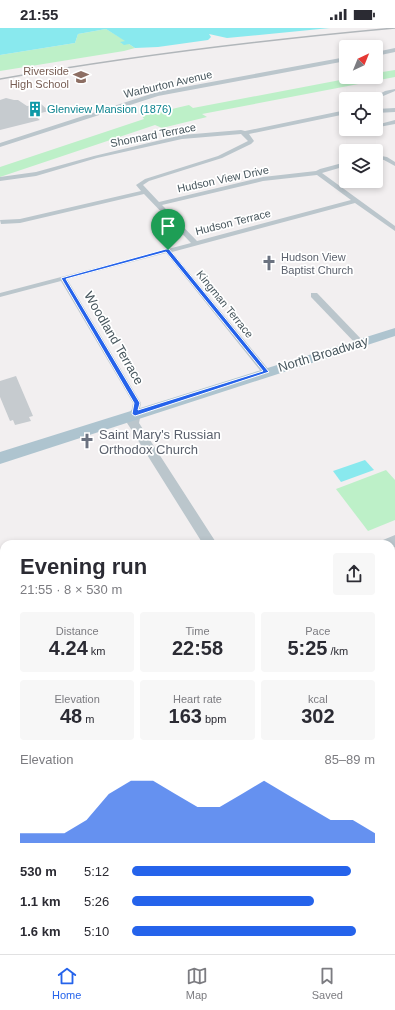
<!DOCTYPE html>
<meta charset="utf-8">
<style>
body{margin:0;font-family:Helvetica,sans-serif;background:#f7f7f7;color:#2b2b33;height:100vh;display:flex;flex-direction:column;font-size:15px;white-space:nowrap}
*{box-sizing:border-box;margin:0}
p{font-size:13px;color:#7c7c81}
.icon{flex:none;width:22px;height:22px;fill:none;stroke:currentColor;stroke-width:2;stroke-linecap:round;stroke-linejoin:round}
.map{position:relative;flex:1;overflow:hidden}
.sheet{position:absolute;left:0px;top:512px;width:395px;height:414px;display:flex;flex-direction:column;background:#fff;border-radius:12px 12px 0 0;box-shadow:0 2px 6px #0003}
.sheet>*{flex:none}
.needle{width:26px;rotate:43deg}
.fabs{position:absolute;left:339px;top:12px;display:grid;gap:8px}
.fabs a{display:grid;place-items:center;width:44px;height:44px;border-radius:4px;background:#fff;box-shadow:0 2px 6px #0003;font-size:20px}
.pin{position:absolute;display:grid;place-items:center;width:34px;height:34px;color:#fff;margin:-41px -17px;border-radius:50% 50% 50% 0;rotate:-45deg;box-shadow:0 0 4px #0007}
.pin .icon{rotate:45deg}
.round{display:grid;place-items:center;flex:none;width:42px;height:42px;border-radius:4px;background:#f7f7f7}
.head{display:flex;align-items:center;justify-content:space-between;height:68px;padding:0 20px}
h1{font-size:22px;font-weight:600;line-height:30px}
.metrics{display:grid;grid-template-columns:repeat(3,1fr);gap:6px;height:68px;padding:4px 20px}
.metrics div{display:grid;align-content:center;border-radius:4px;background:#f7f7f7;text-align:center}
.metrics b{font-size:20px;font-weight:600}
.metrics small{font-size:11px;font-weight:400}
.metrics p{font-size:11px}
.chart{height:112px;padding:8px 20px}
.chart p{display:flex;justify-content:space-between}
.chart svg{width:100%;height:72px;margin-top:4px;fill:#2563eb;opacity:.7}
ul{padding:0 20px;list-style:none;font-size:13px}
li{display:grid;grid-template-columns:64px 48px 1fr;align-items:center;height:30px}
li i{height:10px;border-radius:5px;background:#2563eb}
.status{display:flex;justify-content:space-between;align-items:center;height:28px;padding:0 20px;background:#fff;direction:ltr}
.status svg{height:11px;fill:currentColor}
.tab-bar{display:flex;justify-content:space-around;align-items:center;height:56px;border-top:1px solid #e1e1e2;background:#fff;font-size:11px;color:#7c7c81}
.tab-bar a{display:grid;justify-items:center;gap:2px}
.tab-bar .selected{color:#2563eb}
.map>svg:first-child{display:block}
.green{fill:#bdf0c8}
.water{fill:#89e9ee}
.building{fill:#c6cbcf}
.lines{fill:none;stroke-linecap:round;stroke-linejoin:round}
.minor{fill:#bbc6cc;fill-rule:evenodd}
.tertiary{fill:#bbc6cc;fill-rule:evenodd}
.primary{fill:#aec4cf;fill-rule:evenodd}
.rail{stroke:#b1b6ba;stroke-width:1.5}
.route{fill:#2563eb;stroke:#fff;fill-rule:evenodd}
.labels{text-anchor:middle;dominant-baseline:central;stroke-width:3.5;stroke-linejoin:round;paint-order:stroke}
.far-education-label{font-size:11px;fill:#785e54;stroke:#fff;text-anchor:end}
.far-street-label{font-size:11px;fill:#47565d;stroke:#fff}
.far-culture-label{font-size:11px;fill:#0d838f;stroke:#fff;text-anchor:start}
.far-worship-label{font-size:11px;fill:#5b616d;stroke:#fff;text-anchor:start}
.street-label{font-size:13px;fill:#47565d;stroke:#fff}
.worship-label{font-size:13px;fill:#5b616d;stroke:#fff;text-anchor:start}
</style>
<div class="status"><b>21:55</b><svg viewBox="0 0 49 12"><path d="M0 12V9h3v3zM5 12V6h3v6zM10 12V3h3v9zM15 12V0h3v12zM26 1h20v11H26zM47 4h2v5h-2z"/></svg></div>
<div class="map">
<svg width="395" height="926" viewBox="0 0 395 926">
<rect width="100%" height="100%" fill="#f2eff0"/>
<g class="green">
<polygon points="106,1 126,13 121,15 129,16 135,20 124,23 0,43 0,27 75,15 78,6"/>
<polygon points="395,42 395,49 202,86 207,89 162,100 155,97 0,149 0,139 144,91 142,88 189,77 193,80 356,49 376,49 376,45"/>
<polygon points="386,442 395,452 395,492 368,503 336,461"/>
<polygon points="170,922 271,922 265,926 172,926"/>
</g>
<g class="water">
<polygon points="0,0 330,0 227,10 209,6 211,9 208,12 158,19 135,20 129,16 124,17 120,14 125,13 106,1 78,6 75,15 0,27"/>
<polygon points="365,432 374,442 341,454 333,443"/>
</g>
<g class="building">
<polygon points="6,70 14,72 18,72 27,78 41,76 49,83 33,87 40,92 0,102 0,72"/>
<polygon points="16,348 33,388 29,389 31,393 15,397 13,392 10,393 0,369 0,353"/>
</g>
<g class="lines">
<g class="minor">
<polygon points="395,61 395,63 376,71 371,71 385,63"/>
<polygon points="395,80 395,84 376,85 376,81"/>
<path d="M346 82V86L249 106 254 113 251 116 222 130 149 153 143 157 159 174 263 149 316 143 320 141 346 134V138L322 145 395 198V203L355 175 172 224 269 342 270 344 269 346H263L166 225 67 251 141 375 139 385 135 388 131 385 133 375 61 253 0 269V265L191 215 144 166 20 195 1 196 0 192 20 191 141 163 136 157 145 151 218 128 248 113 241 106 182 111 97 130 36 148 0 153V149L36 144 94 128 182 107 241 102 245 103ZM317 147 351 172 197 213 162 177 263 153Z"/>
<polygon points="395,92 395,96 379,99 376,97"/>
<polygon points="376,127 387,129 395,134 395,138 384,132 376,131"/>
<polygon points="311,265 317,265 363,313 363,317 357,317 311,269"/>
</g>
<g class="tertiary">
<polygon points="395,20 395,24 376,28 376,24"/>
<polygon points="346,29 346,33 158,68 0,119 0,115 157,64"/>
<polygon points="135,381 139,382 141,385 139,395 217,516 203,516 129,398 127,395 131,382"/>
<polygon points="395,507 395,519 391,521 391,516 381,516 383,512"/>
<polygon points="4,677 4,694 0,695 0,678"/>
<polygon points="391,794 395,795 395,818 391,817"/>
</g>
<polygon class="primary" points="395,300 395,308 0,436 0,424"/>
<path class="rail" d="M0 51C131 28 263 12 395 0"/>
</g>
<path class="route" d="M166 221H169L269 344 135 388 132 386 134 375 61 250ZM166 224 263 343 138 382 140 375 66 251Z"/>
<defs>
<symbol id="school-bare" viewBox="-9 -9 18 18"><path d="M0-5L7-2L0 1L-7-2ZM-4 1L0 2.5L4 1V4Q0 6-4 4Z" fill="#8d6e63" stroke="#fff" stroke-width="2.5" paint-order="stroke"/></symbol>
<symbol id="building-bare" viewBox="-9 -9 18 18"><path d="M-4-6H4V6H1V3H-1V6H-4ZM-2.5-4.3h1.7v1.8h-1.7ZM.8-4.3h1.7v1.8H.8ZM-2.5-1h1.7V.8h-1.7ZM.8-1h1.7V.8H.8Z" fill="#0f9aa8" stroke="#fff" stroke-width="2.5" paint-order="stroke"/></symbol>
<symbol id="church-bare" viewBox="-9 -9 18 18"><path d="M-1.2-6h2.4v3.5h3.3v2.4h-3.3V6h-2.4V-.1h-3.3v-2.4h3.3Z" fill="#6b7280" stroke="#fff" stroke-width="2.5" paint-order="stroke"/></symbol>
</defs>
<g fill-rule="evenodd">
<use href="#school-bare" x="70" y="38" width="22" height="22"/>
<use href="#building-bare" x="24" y="70" width="22" height="22"/>
<use href="#church-bare" x="258" y="224" width="22" height="22"/>
<use href="#church-bare" x="76" y="402" width="22" height="22"/>
</g>
<g class="labels">
<g class="far-education-label">
<text x="69" y="43">Riverside<tspan x="69" dy="13">High School</tspan></text>
</g>
<g class="far-street-label">
<text transform="translate(168 56) rotate(-13)">Warburton Avenue</text>
<text transform="translate(153 107) rotate(-11)">Shonnard Terrace</text>
<text transform="translate(223 151) rotate(-12)">Hudson View Drive</text>
<text transform="translate(233 194) rotate(-14)">Hudson Terrace</text>
<text transform="translate(225 276) rotate(51)">Kingman Terrace</text>
</g>
<g class="far-culture-label">
<text x="47" y="81">Glenview Mansion (1876)</text>
</g>
<g class="far-worship-label">
<text x="281" y="229">Hudson View<tspan x="281" dy="13">Baptist Church</tspan></text>
</g>
<g class="street-label">
<text transform="translate(114 310) rotate(60)">Woodland Terrace</text>
<text transform="translate(323 326) rotate(-17)">North Broadway</text>
</g>
<g class="worship-label">
<text x="99" y="406">Saint Mary's Russian<tspan x="99" dy="15">Orthodox Church</tspan></text>
</g>
</g>
</svg>
<div class="fabs">
<a><svg class="needle" viewBox="-14 -14 28 28"><path d="M0-13l5 13h-10z" fill="#e53935"/><path d="M0 13l5-13h-10z" fill="#7c7c81"/></svg></a>
<a><svg class="icon" aria-label="locate" viewBox="0 0 24 24"><circle cx="12" cy="12" r="6"/><path d="M12 2v4M12 18v4M2 12h4M18 12h4"/></svg></a>
<a><svg class="icon" aria-label="layers" viewBox="0 0 24 24"><path d="M12 4l9 5-9 5-9-5zM3 14l9 5 9-5"/></svg></a>
</div>
<div class="pin" style="left:168px;top:222px;background:#1e9e55"><svg class="icon" aria-label="arrive" viewBox="0 0 24 24"><path d="M6 21V4h12l-3 4 3 4H6"/></svg></div>
<section class="sheet">
<div class="head"><div><h1>Evening run</h1><p>21:55 · 8 × 530 m</p></div><a class="round"><svg class="icon" aria-label="share" viewBox="0 0 24 24"><path d="M12 15V3M7 8l5-5 5 5M5 13v7h14v-7"/></svg></a></div>
<div class="metrics">
<div><p>Distance</p><b>4.24<small> km</small></b></div>
<div><p>Time</p><b>22:58</b></div>
<div><p>Pace</p><b>5:25<small> /km</small></b></div>
</div>
<div class="metrics">
<div><p>Elevation</p><b>48<small> m</small></b></div>
<div><p>Heart rate</p><b>163<small> bpm</small></b></div>
<div><p>kcal</p><b>302</b></div>
</div>
<div class="chart"><p><span>Elevation</span>85–89 m</p>
<svg viewBox="0 0 160 44" preserveAspectRatio="none"><path d="M0 44V38L10 38L20 38L30 30L40 14L50 6L60 6L70 14L80 22L90 22L100 14L110 6L120 14L130 22L140 30L150 30L160 38V44z"/></svg>
</div>
<ul>
<li><b>530 m</b>5:12<i style="width:90%"></i></li>
<li><b>1.1 km</b>5:26<i style="width:75%"></i></li>
<li><b>1.6 km</b>5:10<i style="width:92%"></i></li>
</ul>
</section>
</div>
<nav class="tab-bar">
<a class="selected"><svg class="icon" aria-label="home" viewBox="0 0 24 24"><path d="M3 11l9-7 9 7M6 9v11h12V9"/></svg>Home</a>
<a><svg class="icon" aria-label="map" viewBox="0 0 24 24"><path d="M3 6l6-2 6 2 6-2v14l-6 2-6-2-6 2zM9 4v14M15 6v14"/></svg>Map</a>
<a><svg class="icon" aria-label="saved" viewBox="0 0 24 24"><path d="M7 4h10v16l-5-4-5 4z"/></svg>Saved</a>
</nav>
